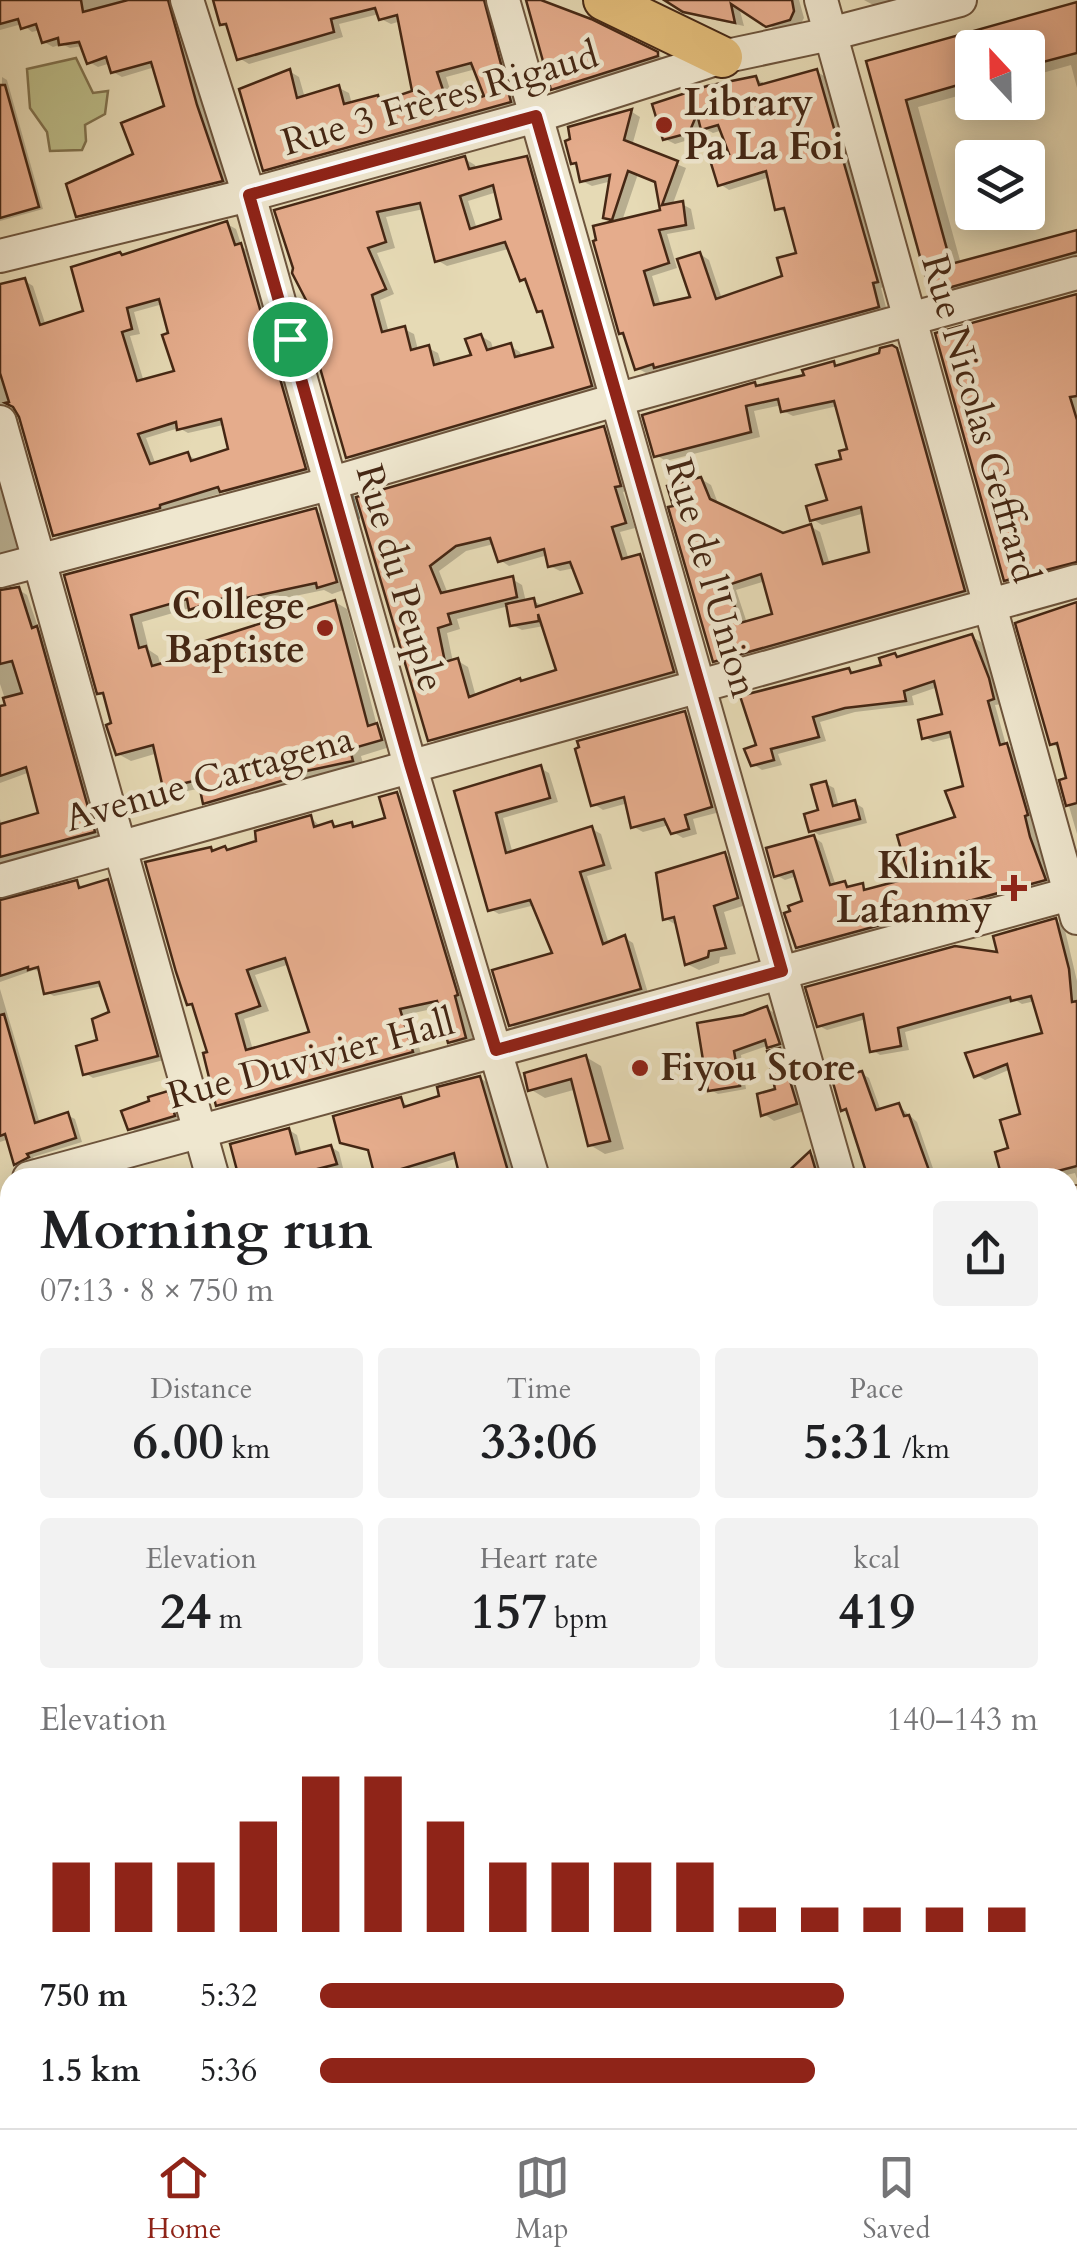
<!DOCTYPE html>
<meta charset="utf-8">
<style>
body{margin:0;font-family:Cardo,serif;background:#f2f2f2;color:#202124;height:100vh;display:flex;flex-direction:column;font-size:38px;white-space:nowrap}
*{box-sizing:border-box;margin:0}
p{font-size:32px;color:#757577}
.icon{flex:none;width:55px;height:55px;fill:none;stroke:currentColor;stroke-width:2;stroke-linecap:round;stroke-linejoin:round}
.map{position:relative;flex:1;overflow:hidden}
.panel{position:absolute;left:0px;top:1168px;width:1078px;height:962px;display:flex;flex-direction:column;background:#fff;border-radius:30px 30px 0 0;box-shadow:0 5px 25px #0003}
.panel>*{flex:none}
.needle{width:65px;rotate:338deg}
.buttons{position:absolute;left:955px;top:30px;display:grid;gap:20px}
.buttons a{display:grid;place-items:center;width:90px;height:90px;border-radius:10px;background:#fff;box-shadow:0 5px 25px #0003;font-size:50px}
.pin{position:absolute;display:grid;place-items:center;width:85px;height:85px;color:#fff;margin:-42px;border:5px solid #fff;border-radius:50%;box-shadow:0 2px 10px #0007}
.round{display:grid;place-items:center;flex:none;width:105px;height:105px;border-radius:10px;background:#f2f2f2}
.summary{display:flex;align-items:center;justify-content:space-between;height:170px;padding:0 40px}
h1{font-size:55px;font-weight:800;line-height:75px}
.figures{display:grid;grid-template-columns:repeat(3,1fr);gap:15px;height:170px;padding:10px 40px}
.figures div{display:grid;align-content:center;border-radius:10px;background:#f2f2f2;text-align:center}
.figures b{font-size:50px;font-weight:800}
.figures small{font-size:28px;font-weight:400}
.figures p{font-size:28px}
.chart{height:280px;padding:20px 40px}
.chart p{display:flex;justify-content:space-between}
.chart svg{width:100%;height:180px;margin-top:10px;stroke:#8f2418;stroke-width:6}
ul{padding:0 40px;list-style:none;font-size:32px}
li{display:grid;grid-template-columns:160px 120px 1fr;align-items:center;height:75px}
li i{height:25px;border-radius:12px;background:#8f2418}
.dock{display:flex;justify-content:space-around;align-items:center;height:140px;border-top:2px solid #e0e0e0;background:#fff;font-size:28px;color:#757577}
.dock a{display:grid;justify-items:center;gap:5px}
.dock .on{color:#8f2418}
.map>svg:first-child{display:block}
.green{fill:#bcbd89;stroke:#80724e;stroke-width:2.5}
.shadow{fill:#0003;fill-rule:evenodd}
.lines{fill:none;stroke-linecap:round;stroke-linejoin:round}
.stream{stroke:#767f72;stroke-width:6}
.building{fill:#e5ac8c;stroke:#452714;stroke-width:2.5;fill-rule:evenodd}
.minor-casing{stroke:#6d543c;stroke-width:36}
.major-casing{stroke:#452714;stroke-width:44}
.minor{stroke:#efe7cf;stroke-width:32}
.major{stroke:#e3bd7a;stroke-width:40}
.route-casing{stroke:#fff;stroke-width:20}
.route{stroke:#8f2418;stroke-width:12}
.poi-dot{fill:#8f2418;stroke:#efe7cf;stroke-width:4}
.labels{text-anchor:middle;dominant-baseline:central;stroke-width:9;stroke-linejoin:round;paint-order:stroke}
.street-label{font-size:38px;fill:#452714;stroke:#efe7cf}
.poi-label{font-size:38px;font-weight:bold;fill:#452714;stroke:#efe7cf;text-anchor:start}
</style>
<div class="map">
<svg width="1077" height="2128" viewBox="0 0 1077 2128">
<rect width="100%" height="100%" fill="#e6dab5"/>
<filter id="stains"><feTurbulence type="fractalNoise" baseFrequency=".002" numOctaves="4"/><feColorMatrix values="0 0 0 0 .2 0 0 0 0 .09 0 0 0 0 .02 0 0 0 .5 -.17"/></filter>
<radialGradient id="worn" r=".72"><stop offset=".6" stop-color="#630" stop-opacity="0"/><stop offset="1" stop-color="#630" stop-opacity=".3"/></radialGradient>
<polygon class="green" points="76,58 93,93 108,91 105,114 85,125 86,141 82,150 50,151 47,132 30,108 27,69"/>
<g class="shadow">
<polygon points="0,0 178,0 231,185 87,220 78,215 136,156 167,108 155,67 122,77 113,72 111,63 98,67 89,62 83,46 70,48 62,44 53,47 44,42 40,30 32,32 22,24 0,30"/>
<path d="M216 0H495L520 107 274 174 265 169 289 71 299 77 305 98 339 88 349 93 352 104 377 97 386 102 415 93 401 21 391 24 381 19 379 14 339 24 343 37 249 64 239 58 230 27 222 23ZM476 69 487 98 456 108 446 77Z"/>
<polygon points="670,0 799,0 804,18 800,25 778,31 739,7 744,26 696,16"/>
<polygon points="864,0 901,0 877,7"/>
<polygon points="1077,5 1077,88 1071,65 1028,77 1028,48 972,48 972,92 918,107 961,264 1077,232 1077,263 946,299 932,291 869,63"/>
<polygon points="656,54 667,60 563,94 553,89"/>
<path d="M817 72 826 77 886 286 881 288 887 311 666 372 659 369 646 373 637 368 627 336 621 333 616 223 605 216 612 181 592 186 582 181 579 166 573 163 571 129 632 112 640 117 632 146 686 168 672 206 682 204 691 209 695 229 667 234 677 268 652 276 661 306 693 298 700 254 709 260 722 299 786 278 799 254 788 214 777 208 770 177 729 190 720 184 732 156 723 130 713 133 702 127 698 137 675 144 665 139 655 105 756 79 767 85ZM638 174 658 182 663 212 622 221Z"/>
<polygon points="2,77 7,80 43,209 0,221"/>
<path d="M526 158 536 164 601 391 358 462 348 456 310 302 277 212 465 159 475 165 476 170ZM497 192 504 220 477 229 468 201ZM424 209 437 260 447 266 508 249 522 279 529 283 539 311 546 315 556 349 522 358 520 352 510 346 494 351 491 342 481 336 474 357 442 366 438 353 428 348 418 350 414 334 404 329 389 333 380 300 394 294 377 253 395 248 386 217Z"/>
<path d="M227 224 236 229 242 247 249 251 313 474 231 495 225 492 167 509 168 512 64 540 55 535 21 415 15 406 0 409V288L25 281 33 286 46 326 86 312 124 257ZM163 304 178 373 144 382 130 336 140 334 134 312ZM223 425 231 451 197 460 188 455 156 465 146 438 179 428 188 433Z"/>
<path d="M892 347 907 356 974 596 725 666 715 660 701 479 711 485 719 506 783 535 810 526 820 532 830 565 872 554 865 513 822 525 812 519 830 502 850 450 838 406 793 416 783 411 782 405 754 411 760 437 666 461 656 455 755 385 759 387 807 376 833 363 840 367 881 355ZM766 581 775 616 747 623 736 590Z"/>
<polygon points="1077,357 1077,567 1015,584 1006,579"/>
<path d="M603 429 613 434 629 490 623 492 635 528 620 532 629 560 640 557 650 562 682 677 440 745 430 739 359 499ZM494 544 500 560 509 566 548 555 550 566 560 571 575 568 586 594 544 607 534 601 526 602 522 585 512 579 448 594 439 571 466 551ZM509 606 512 625 522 630 544 626 559 672 476 697 468 667 458 661 453 662 447 633 460 629 457 619Z"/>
<polygon points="0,477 21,551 0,559"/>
<polygon points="316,511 328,518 349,588 332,594 324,590 261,603 253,599 204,616 190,608 142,622 149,650 158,656 161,666 335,602 347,609 377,726 389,733 393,746 361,756 364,767 218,809 205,802 202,788 178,793 166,786 158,753 131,761 118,754 115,724 105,695 100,692 67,577"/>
<polygon points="19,590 27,595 39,630 45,634 102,837 0,863 0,819 2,826 41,815 30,772 0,783 0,713 9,711 0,684 0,595"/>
<polygon points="1077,608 1077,834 1062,782 1069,780 1061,749 1052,744"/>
<polygon points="972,637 981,642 998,685 1002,704 995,705 1006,745 1016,750 1038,844 1053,884 806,952 798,946 805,903 797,876 785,880 776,875 814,837 822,843 836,886 845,884 853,888 862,886 871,891 912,880 958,818 966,788 954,737 933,742 924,737 945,716 938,687 912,696 914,705 855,712 820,722 826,741 778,754 782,765 762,770 753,764 759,747 849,671 855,675 884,667 894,655 900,659"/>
<polygon points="685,714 694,719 720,812 693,819 697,834 683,838 673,832 669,825 643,832 634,827 628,803 603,810 594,804"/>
<polygon points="540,768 549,773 558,802 503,818 513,854 592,829 601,834 612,869 587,876 609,944 625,938 633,943 648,993 520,1030 511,1025 556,955 535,905 499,914 490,909 457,793"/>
<polygon points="826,784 834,788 839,807 855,803 863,808 867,823 819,835 811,830 821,812"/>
<path d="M397 794 407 800 466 1000 464 1002 474 1043 460 1047 450 1041 441 1007 409 1014 422 1057 228 1110 218 1105 210 1054 179 971 211 850 215 852 225 848 231 852 311 818 321 827 332 824 338 828 351 825 358 828 388 820ZM290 964 312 1034 253 1050 244 1019 269 1011 255 975Z"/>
<polygon points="725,855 737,861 749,904 724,912 736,954 720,957 719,963 699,970 687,964 678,926 666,919"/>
<polygon points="108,882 115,886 164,1060 93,1078 85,1073 112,1014 103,986 54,996 46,992 41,971 34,970 0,982 0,904 76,883 83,887"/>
<polygon points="1056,921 1064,926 1077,981 1077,1179 1075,1173 1054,1178 1004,1178 1023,1116 1011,1069 985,1080 976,1075 1046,1034 1035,1001 1022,1004 1017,1001 905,1032 909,1050 880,1055 872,1050 866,1019 827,1030 819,1026 1000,955"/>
<polygon points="0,989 40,1124 67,1115 75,1119 82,1142 33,1157 35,1161 23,1167 16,1163 9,1139 0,1142"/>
<polygon points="767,1008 774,1013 786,1048 779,1050 791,1057 807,1110 774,1121 764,1114 778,1091 777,1051 767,1046 741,1055 746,1089 718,1094 711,1090 700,1025"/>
<polygon points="586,1057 601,1066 624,1149 605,1154 590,1145 577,1089 545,1098 530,1089"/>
<polygon points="861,1073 869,1078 881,1111 899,1106 917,1122 936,1177 860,1178 859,1169 868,1167 850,1114 843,1109"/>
<polygon points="480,1078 488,1083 515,1178 463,1178 458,1158 394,1178 380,1178 371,1151 343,1141 401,1100 410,1108 442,1098"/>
<polygon points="167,1094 175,1098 181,1119 138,1133 130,1128"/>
<polygon points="289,1130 297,1135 302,1155 331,1147 339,1152 343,1168 313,1178 249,1178"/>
<polygon points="811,1154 821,1160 826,1178 785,1178"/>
<polygon points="150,1168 160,1178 116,1178"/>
<polygon points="10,1204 10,1446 3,1425 3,1416 6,1415 0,1393 0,1208"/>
<polygon points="1077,1225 1077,1271 1074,1259 1068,1261 1068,1228"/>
<polygon points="1077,1357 1077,1414 1075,1405 1068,1407 1068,1360"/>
<polygon points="1077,1531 1077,1580 1071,1576 1068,1563 1068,1532"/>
<polygon points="0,1559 10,1598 0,1601"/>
<polygon points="10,1623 10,1778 0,1781 0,1626"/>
<polygon points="1068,1656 1074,1678 1068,1679"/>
<polygon points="1068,1715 1077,1721 1077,1805 1068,1808"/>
<polygon points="10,1813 10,1824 0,1826 0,1814"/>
<polygon points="1077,1848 1077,2029 1068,2042 1068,1849"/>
<polygon points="10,1930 10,2029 6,2027 0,2006 0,1933"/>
<polygon points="1077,2103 1077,2128 1059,2128 1068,2120"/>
<polygon points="244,2120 315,2120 291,2128 247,2128"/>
<polygon points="347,2120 490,2120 473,2125 474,2128 356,2128 354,2122"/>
<polygon points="531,2120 571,2120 572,2124 590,2120 717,2120 713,2125 717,2128 534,2128"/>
<polygon points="762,2120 804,2120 816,2128 762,2128"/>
<polygon points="876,2120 1012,2120 1007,2128 880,2128"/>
</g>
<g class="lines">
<g class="stream">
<polyline points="348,486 357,518"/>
<polyline points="0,2093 10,2090"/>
</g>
</g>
<g class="building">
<polygon points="0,0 81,0 83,12 128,0 168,0 197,105 223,181 76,217 66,184 133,154 121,123 164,106 151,62 111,73 106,57 87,64 79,42 59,45 58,38 42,43 36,24 21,29 18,19 0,24"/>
<path d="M213 0H484L511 102 263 171 239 89 290 69 297 98 339 85 344 104 378 95 380 102 412 91 397 15 379 20 375 8 331 19 334 32 237 60 226 24 220 25ZM471 63 484 96 449 108 437 72Z"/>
<polygon points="526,0 541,0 591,19 658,52 658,56 551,90"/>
<polygon points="664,0 792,0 794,11 790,20 766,27 731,4 735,23 683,12"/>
<polygon points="1077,2 1077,53 1028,66 1028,48 972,48 972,81 906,100 951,264 1077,230 1077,252 930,293 866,61"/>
<polygon points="817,69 878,282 873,283 879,307 654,368 653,364 635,370 623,333 619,334 593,241 596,240 593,226 660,210 655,182 628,171 612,220 603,218 610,175 580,182 576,163 571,164 565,141 570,139 568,127 632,109 624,140 678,161 662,205 683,201 686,225 659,230 669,263 644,271 654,305 690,297 677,259 700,252 716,299 782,276 777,258 796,253 784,208 775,210 766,171 718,186 710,160 729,154 718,125 701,130 697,114 689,133 663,140 652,104 707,86 756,76 759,85"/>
<polygon points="0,85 5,85 39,207 0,218"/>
<path d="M465 156 469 169 527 156 592 386 346 458 301 302 306 300 292 273 293 268 274 210ZM493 185 501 219 470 229 460 196ZM420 203 435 262 505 242 520 281 525 279 537 312 542 311 553 347 515 357 511 343 487 350 481 334 465 339 471 355 434 365 429 345 411 350 405 326 382 332 372 295 386 289 368 248 386 242 377 212Z"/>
<path d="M227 221 235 245 241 243 306 469 220 492 218 487 160 505V508L53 536 19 417 13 407 5 403 9 402 0 373V284L25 278 40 325 83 311 71 267 120 252 122 255ZM159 299 168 333 162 335 174 371 137 381 122 332 132 329 127 308ZM221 419 228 449 191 461 188 452 150 464 138 434 176 422 177 430Z"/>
<polygon points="1077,294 1077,396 1070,397 1077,420 1077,562 1004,581 935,333"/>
<path d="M892 345 897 348 965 591 713 662 668 507 673 506 667 486 701 477 710 499 783 533 811 524 823 564 869 552 861 507 810 521 806 506 827 500 816 465 841 459 839 451 847 449 834 401 781 412 778 399 746 406 751 432 654 457 642 415 755 382 756 386 804 375 802 370 834 361 835 366 879 353 880 348ZM761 574 772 614 740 623 728 585Z"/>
<path d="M604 426 621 486 615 487 626 523 612 527 622 559 640 554 674 672 428 741 356 497ZM490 538 498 562 544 549 548 567 570 562 582 593 536 607 534 598 506 604 510 626 539 621 538 614 556 670 521 681 520 678 469 697 458 658 445 662 438 628 451 624 448 614 517 597 513 576 441 593 430 566 456 546Z"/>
<polygon points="316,508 337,582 317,588 316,583 246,598 244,591 189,610 187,599 131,615 139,648 146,646 152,666 191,655 189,646 335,600 368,726 377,723 382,740 350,749 353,761 297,773 298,776 203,804 198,780 163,788 153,745 116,755 106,725 111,723 103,693 97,694 64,575"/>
<polygon points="19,587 32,628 37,626 95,832 0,857 0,824 38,813 26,767 0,776 0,706 5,705 3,698 22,693 12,661 0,664 0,590"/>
<polygon points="1077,602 1077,803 1066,806 1059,780 1066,778 1057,743 1050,745 1015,623"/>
<polygon points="972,634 989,678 994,699 988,701 1000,745 1007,743 1028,815 1025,816 1030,837 1046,880 796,948 784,913 790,911 788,906 802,901 793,871 774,877 766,848 814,835 830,885 845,881 847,887 863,883 864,890 909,878 897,835 955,817 945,791 963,786 950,732 922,739 918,720 942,714 934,681 904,691 906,701 845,708 813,717 819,737 771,749 774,760 751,766 744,749 756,745 740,696 849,668 851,673 881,665 879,658 895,653 897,657"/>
<polygon points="685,711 712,807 685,815 689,829 671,834 664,819 631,828 624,797 591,806 575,749 579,747 577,741"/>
<polygon points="541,765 550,798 496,813 506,853 592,826 604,865 580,872 603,944 625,935 641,989 509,1026 492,970 552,953 530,900 488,911 454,791"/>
<polygon points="826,781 833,806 855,800 860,819 809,832 804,814 818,810 811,785"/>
<path d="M397 792 458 995 455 996 466 1038 448 1043 437 1001 400 1009 413 1052 216 1106 203 1053 207 1052 192 1004 187 1005 176 972 145 862 211 847 212 851 225 846 227 850 256 841 255 831 311 815 314 827 332 821 334 827 352 822 353 827 385 818 379 797ZM285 958 309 1032 246 1050 236 1014 260 1006 247 970Z"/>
<polygon points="725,852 738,898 714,906 726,948 709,951 708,957 685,965 674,917 663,920 656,873"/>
<polygon points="108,879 158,1056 83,1075 76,1046 97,1040 92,1019 109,1012 99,982 44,994 38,967 28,970 28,967 0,976 0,900 77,880 79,888"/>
<polygon points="1056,918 1069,969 1072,1002 1077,1001 1077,1166 1031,1178 1002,1178 995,1152 1008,1148 1000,1120 1020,1114 1007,1064 974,1077 965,1053 1042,1033 1031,996 1011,1001 1010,997 898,1028 901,1046 870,1052 863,1014 817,1027 805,987 955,946 997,952 993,936"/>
<polygon points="767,1006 780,1044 767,1048 765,1040 734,1051 740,1086 708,1091 697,1023 743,1015"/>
<polygon points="4,1014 35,1123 68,1112 76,1138 27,1154 29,1157 14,1165 5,1134 0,1136 0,1015"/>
<polygon points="780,1048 797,1104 761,1116 757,1094 775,1089 767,1051"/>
<polygon points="586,1055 610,1141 588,1146 571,1079 528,1091 524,1073"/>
<polygon points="862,1071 876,1110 899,1103 904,1116 909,1115 930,1173 909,1178 868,1178 846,1109 841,1111 832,1079"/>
<polygon points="480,1076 510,1178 460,1178 454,1153 375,1177 368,1150 340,1143 333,1116 401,1097 404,1107 439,1096 437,1087"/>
<polygon points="168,1091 175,1116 128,1130 121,1111 149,1101 148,1097"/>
<polygon points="289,1128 296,1154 331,1145 337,1164 306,1172 308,1178 239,1178 230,1144"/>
<polygon points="810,1151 818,1178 781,1178"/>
</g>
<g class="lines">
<defs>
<g id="minor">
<polyline points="187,0 249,195 410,765 533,1178"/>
<polyline points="503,0 839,1178"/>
<polyline points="821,0 1077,918"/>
<polyline points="0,256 249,195 536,116 722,57 830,34 960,0"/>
<polyline points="0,422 213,1178"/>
<polyline points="0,571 332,483 619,399 1077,273"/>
<polyline points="0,881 1077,581"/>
<polyline points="29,1178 1077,892"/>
<polyline points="1068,1205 1077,1202"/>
<polyline points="0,1495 10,1531"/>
<polyline points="1068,1511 1077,1509"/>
<polyline points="0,1793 10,1791"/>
<polyline points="1068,1828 1077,1825"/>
<polyline points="1068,2057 1077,2043"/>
<polyline points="180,2120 182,2128"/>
<polyline points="844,2120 855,2128"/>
<polyline points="0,2121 10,2118"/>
<polyline points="736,2128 740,2120"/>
<polyline points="1018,2128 1023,2120"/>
</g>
<polyline id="major" points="604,0 722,57"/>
</defs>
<use href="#minor" class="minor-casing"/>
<use href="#major" class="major-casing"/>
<use href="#minor" class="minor"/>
<use href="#major" class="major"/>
</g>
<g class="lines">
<defs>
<polygon id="route" points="536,116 782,971 496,1050 410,764 249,195"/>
</defs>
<use href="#route" class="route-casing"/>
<use href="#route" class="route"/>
</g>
<g class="poi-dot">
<circle cx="664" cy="125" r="10"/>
<circle cx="325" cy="628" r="10"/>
<path d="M1009 873h10v10h10v10h-10v10h-10v-10h-10v-10h10z"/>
<circle cx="640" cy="1068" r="10"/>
</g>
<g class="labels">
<g class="street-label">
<text transform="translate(440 99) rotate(-16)">Rue 3 Frères Rigaud</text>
<text transform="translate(980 419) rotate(74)">Rue Nicolas Geffrard</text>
<text transform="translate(400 578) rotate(74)">Rue du Peuple</text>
<text transform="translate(711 578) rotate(74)">Rue de l'Union</text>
<text transform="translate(209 779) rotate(-16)">Avenue Cartagena</text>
<text transform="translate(311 1059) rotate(-15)">Rue Duvivier Hall</text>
</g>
<g class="poi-label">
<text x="684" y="103">Library<tspan x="684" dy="44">Pa La Foi</tspan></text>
<text x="305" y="606" text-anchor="end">College<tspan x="305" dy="44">Baptiste</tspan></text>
<text x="992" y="866" text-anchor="end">Klinik<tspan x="992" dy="44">Lafanmy</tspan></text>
<text x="660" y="1068">Fiyou Store</text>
</g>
</g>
<rect width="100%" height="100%" filter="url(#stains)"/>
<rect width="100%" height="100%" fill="url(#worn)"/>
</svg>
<div class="buttons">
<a><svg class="needle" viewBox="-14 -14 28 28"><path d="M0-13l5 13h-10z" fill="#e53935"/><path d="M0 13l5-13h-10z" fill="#757577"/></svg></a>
<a><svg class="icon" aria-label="layers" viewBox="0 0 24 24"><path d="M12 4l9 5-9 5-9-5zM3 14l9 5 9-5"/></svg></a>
</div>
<div class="pin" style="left:290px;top:339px;background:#1e9e55"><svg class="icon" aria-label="arrive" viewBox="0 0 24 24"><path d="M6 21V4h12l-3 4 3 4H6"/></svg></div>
<section class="panel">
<div class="summary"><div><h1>Morning run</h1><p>07:13 · 8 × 750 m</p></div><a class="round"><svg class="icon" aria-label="share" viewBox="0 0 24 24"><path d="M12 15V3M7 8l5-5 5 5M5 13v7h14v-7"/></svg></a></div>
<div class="figures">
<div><p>Distance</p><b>6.00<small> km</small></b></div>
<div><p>Time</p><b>33:06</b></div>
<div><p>Pace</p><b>5:31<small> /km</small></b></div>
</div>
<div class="figures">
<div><p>Elevation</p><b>24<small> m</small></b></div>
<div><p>Heart rate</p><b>157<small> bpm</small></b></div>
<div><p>kcal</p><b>419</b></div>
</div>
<div class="chart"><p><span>Elevation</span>140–143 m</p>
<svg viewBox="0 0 160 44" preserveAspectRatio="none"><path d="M5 44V27M15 44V27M25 44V27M35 44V17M45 44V6M55 44V6M65 44V17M75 44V27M85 44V27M95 44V27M105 44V27M115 44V38M125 44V38M135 44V38M145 44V38M155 44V38"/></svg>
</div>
<ul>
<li><b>750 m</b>5:32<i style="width:73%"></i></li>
<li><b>1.5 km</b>5:36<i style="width:69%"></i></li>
</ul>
</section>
</div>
<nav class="dock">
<a class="on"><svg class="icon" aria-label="home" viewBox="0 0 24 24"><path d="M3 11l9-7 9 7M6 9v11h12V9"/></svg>Home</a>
<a><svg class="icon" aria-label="map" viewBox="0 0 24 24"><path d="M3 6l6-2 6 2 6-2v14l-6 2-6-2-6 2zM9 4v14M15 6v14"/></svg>Map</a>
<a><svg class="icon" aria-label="saved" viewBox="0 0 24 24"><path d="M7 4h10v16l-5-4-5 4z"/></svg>Saved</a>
</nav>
